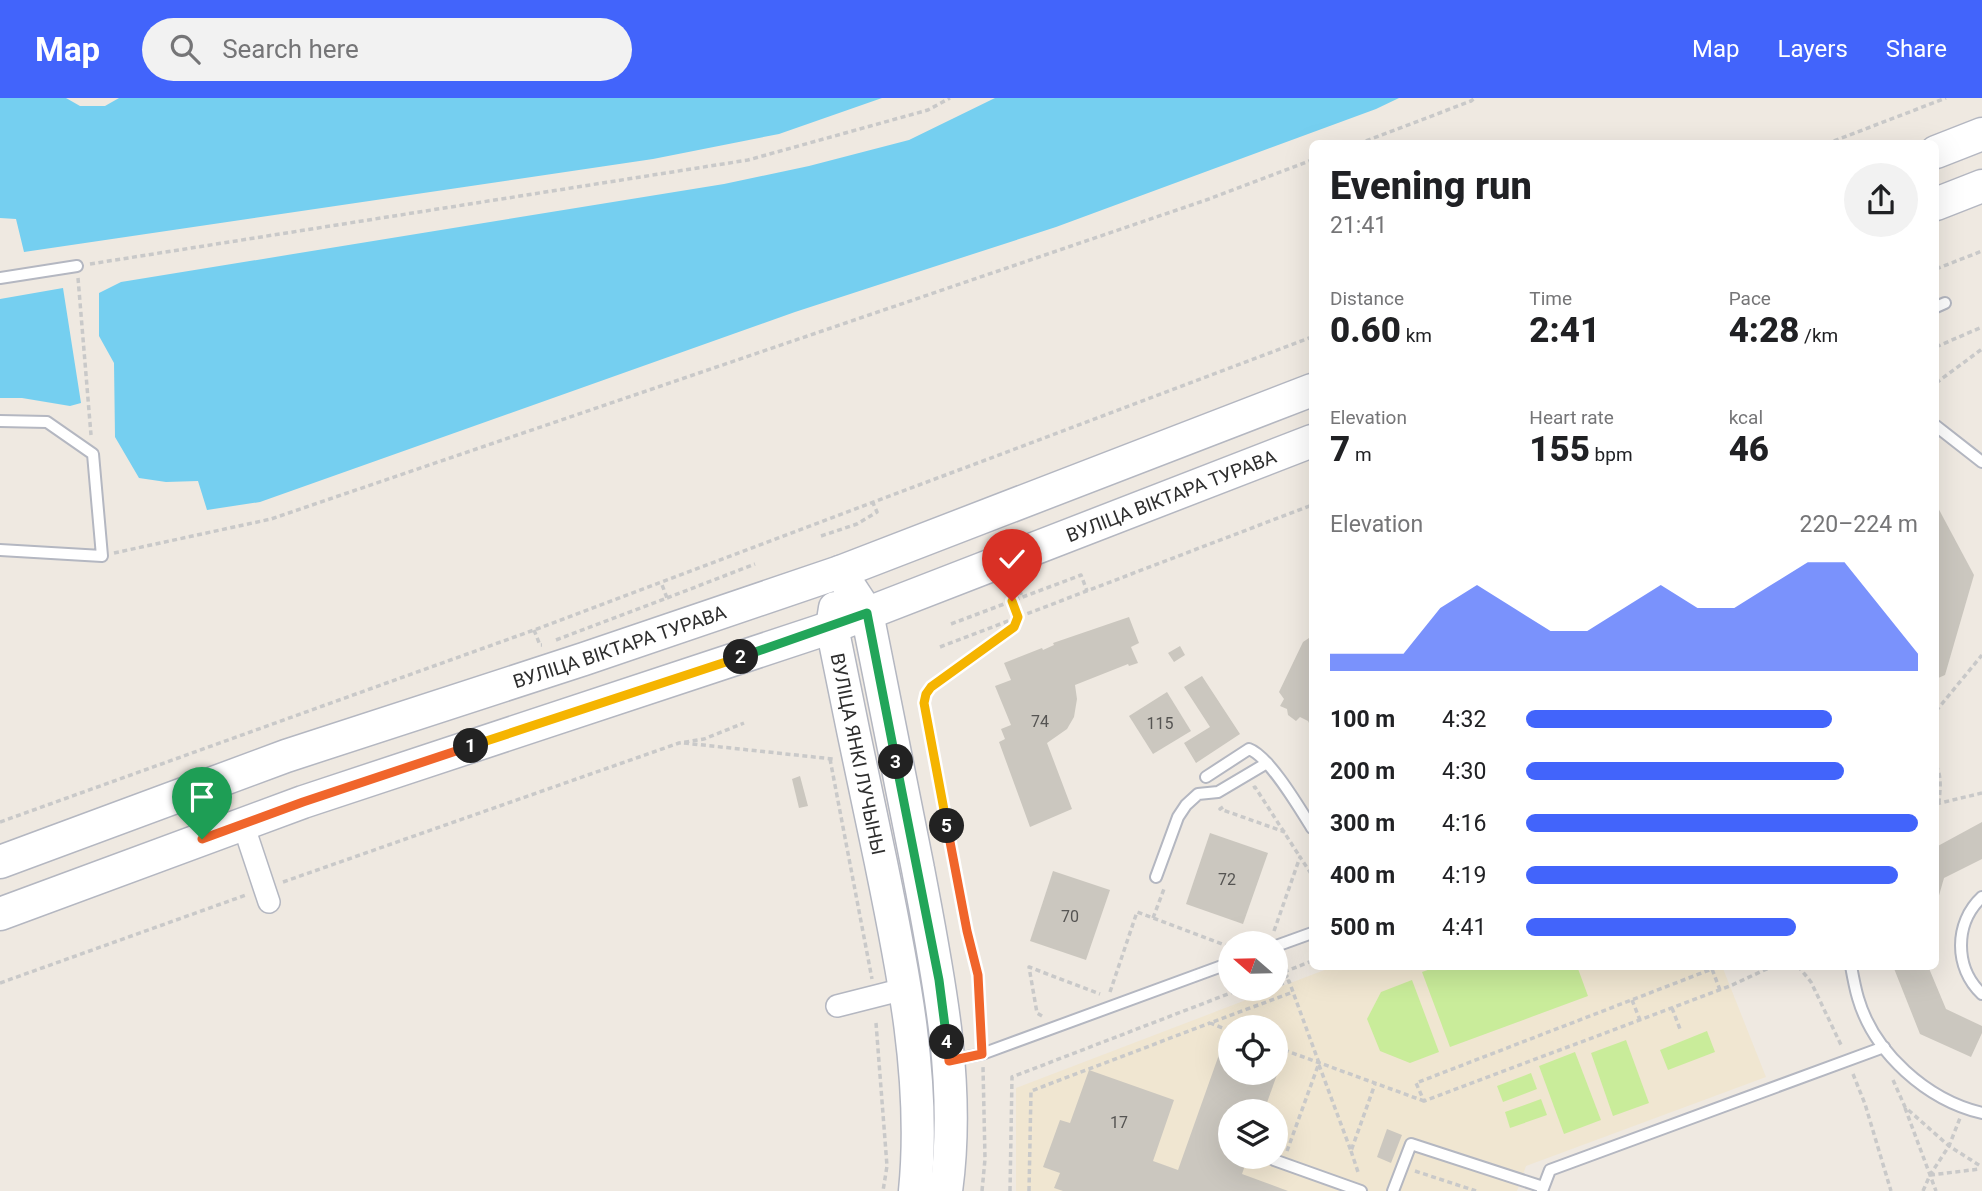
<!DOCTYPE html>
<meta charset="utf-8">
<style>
body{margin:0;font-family:Roboto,sans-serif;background:#f2f2f2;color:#202124;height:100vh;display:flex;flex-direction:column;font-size:26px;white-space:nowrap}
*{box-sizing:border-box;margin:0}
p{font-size:23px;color:#757577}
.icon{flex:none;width:38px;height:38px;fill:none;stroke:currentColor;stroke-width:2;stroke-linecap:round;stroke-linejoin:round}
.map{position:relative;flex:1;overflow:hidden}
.side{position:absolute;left:1309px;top:42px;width:630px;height:830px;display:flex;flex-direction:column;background:#fff;border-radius:10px;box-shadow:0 7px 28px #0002}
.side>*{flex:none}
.needle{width:46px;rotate:290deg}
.buttons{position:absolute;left:1218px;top:833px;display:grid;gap:14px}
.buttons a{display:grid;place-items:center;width:70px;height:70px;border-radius:50%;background:#fff;box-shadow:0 7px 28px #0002;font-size:35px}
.pin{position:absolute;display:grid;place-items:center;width:60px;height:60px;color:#fff;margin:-72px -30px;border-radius:50% 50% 50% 0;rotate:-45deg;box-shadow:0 0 7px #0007}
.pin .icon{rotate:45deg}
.km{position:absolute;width:35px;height:35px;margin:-18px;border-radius:50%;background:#222;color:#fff;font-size:19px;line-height:35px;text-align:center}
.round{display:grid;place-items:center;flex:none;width:74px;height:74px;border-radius:37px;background:#f2f2f2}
.overview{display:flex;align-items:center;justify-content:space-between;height:119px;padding:0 21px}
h1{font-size:38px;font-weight:800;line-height:52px}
.stats{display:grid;grid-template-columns:repeat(3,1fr);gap:10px;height:119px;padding:7px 21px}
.stats div{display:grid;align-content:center}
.stats b{font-size:35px;font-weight:800}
.stats small{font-size:19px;font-weight:400}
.stats p{font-size:19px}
.chart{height:196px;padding:14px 21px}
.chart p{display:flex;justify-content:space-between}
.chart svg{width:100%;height:126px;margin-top:7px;fill:#4264fb;opacity:.7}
ul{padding:0 21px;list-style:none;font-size:23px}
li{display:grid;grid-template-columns:112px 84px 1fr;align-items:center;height:52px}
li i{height:18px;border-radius:9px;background:#4264fb}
header{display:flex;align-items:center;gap:42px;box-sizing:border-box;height:98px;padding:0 35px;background:#4264fb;color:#fff}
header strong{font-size:33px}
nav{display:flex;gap:38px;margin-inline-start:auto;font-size:24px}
.search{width:490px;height:63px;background:#f2f2f2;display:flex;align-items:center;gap:18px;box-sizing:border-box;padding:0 24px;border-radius:38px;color:#757577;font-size:26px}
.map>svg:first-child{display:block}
.education{fill:#f0e6d1;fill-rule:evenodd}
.pitch{fill:#c9ec9a}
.water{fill:#75cff0}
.building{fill:#cbc7bf}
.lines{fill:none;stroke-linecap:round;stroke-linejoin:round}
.service-casing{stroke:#b4b7c1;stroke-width:14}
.minor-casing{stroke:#b4b7c1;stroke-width:24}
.secondary-casing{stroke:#b4b7c1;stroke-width:35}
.path{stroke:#c9c9c9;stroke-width:3.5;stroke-dasharray:5 3.5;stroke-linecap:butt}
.service{stroke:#fff;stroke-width:10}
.minor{stroke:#fff;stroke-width:21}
.secondary{stroke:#fff;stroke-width:32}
.split-1-casing{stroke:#fff;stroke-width:14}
.split-2-casing{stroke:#fff;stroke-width:14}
.split-3-casing{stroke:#fff;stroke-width:14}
.split-4-casing{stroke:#fff;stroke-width:14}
.split-5-casing{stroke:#fff;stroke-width:14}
.split-6-casing{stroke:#fff;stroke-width:14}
.split-1{stroke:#f0652b;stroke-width:9}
.split-2{stroke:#f5b400;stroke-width:9}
.split-3{stroke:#22a559;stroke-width:9}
.split-4{stroke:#22a559;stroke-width:9}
.split-5{stroke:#f0652b;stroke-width:9}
.split-6{stroke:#f5b400;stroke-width:9}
.labels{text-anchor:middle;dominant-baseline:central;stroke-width:7;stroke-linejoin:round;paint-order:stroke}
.number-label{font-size:16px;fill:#555452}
.street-label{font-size:19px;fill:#2e2e2e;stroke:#fff}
</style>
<header>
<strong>Map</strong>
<div class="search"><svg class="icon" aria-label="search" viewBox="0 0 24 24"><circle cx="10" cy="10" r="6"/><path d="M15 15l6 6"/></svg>Search here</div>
<nav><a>Map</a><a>Layers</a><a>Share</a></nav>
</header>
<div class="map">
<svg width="1982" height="1093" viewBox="0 0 1982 1093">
<rect width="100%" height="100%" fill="#efe9e1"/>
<path class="education" d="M1335 868H1722L1766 979 1526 1068 1517 1093H1016V990ZM1230 929H1276V975H1230ZM1230 1013H1276V1059H1230Z"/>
<g class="pitch">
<polygon points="1439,868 1577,868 1588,898 1450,949 1422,874"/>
<polygon points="1412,882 1439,954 1410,965 1380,953 1367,921 1381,894"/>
<polygon points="1707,933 1715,954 1668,972 1660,952"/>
<polygon points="1626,942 1649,1005 1613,1018 1591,955"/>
<polygon points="1575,954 1601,1022 1564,1036 1539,968"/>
<polygon points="1531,975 1537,991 1503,1004 1497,988"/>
<polygon points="1541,1001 1547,1017 1510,1030 1505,1014"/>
</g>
<g class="water">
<polygon points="0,0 66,0 80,8 105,8 119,0 882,0 779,36 653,61 24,154 16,121 0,120"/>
<polygon points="995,0 1399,0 1376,11 1056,129 795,214 260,404 207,412 198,383 166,384 139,380 115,339 114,265 99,238 99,195 121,184 724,86 809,68 909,42"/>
<polygon points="63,190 81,305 70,308 22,300 0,300 0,201"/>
</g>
<g class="building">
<polygon points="1936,406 1974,477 1945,577 1936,581"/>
<polygon points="1129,519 1139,545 1131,549 1138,565 1129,568 1128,566 1075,587 1077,601 1074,619 1067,631 1047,645 1072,711 1030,729 999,644 1005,641 1001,631 1011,627 995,588 1011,582 1004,565 1042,550 1043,552 1054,547 1053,545"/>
<polygon points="1312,538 1312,631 1308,623 1300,619 1296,623 1288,617 1287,611 1280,608 1284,601 1279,594 1303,544"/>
<polygon points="1180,548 1185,557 1174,564 1168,555"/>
<polygon points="1202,578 1240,636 1196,665 1184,645 1210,629 1184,589"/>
<polygon points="1167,594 1191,633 1153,656 1129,618"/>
<polygon points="800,678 808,708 799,710 792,681"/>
<polygon points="1982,724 1982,761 1944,780 1936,808 1936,749"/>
<polygon points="1210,735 1268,755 1243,826 1186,806"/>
<polygon points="1053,773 1110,792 1086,862 1030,843"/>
<polygon points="1893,868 1928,868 1946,911 1982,928 1982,935 1971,959 1920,936"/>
<polygon points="1221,951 1230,954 1230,975 1276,975 1276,970 1279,971 1264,1013 1230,1013 1230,1059 1248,1059 1242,1076 1288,1093 1063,1093 1054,1090 1060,1075 1043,1069 1060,1022 1070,1025 1089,972 1174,1002 1153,1063 1178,1072"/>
<polygon points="1387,1031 1402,1037 1391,1065 1377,1059"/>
</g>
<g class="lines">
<defs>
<g id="service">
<polyline points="0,180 77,168"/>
<polyline points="1936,209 1945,205"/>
<polyline points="0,323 47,324 93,356 102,458 0,452"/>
<polyline points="1936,328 1982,364"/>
<path d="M1206 679 1249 651C1269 658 1300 711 1312 730"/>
<polyline points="1156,779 1178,719 1186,707 1198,696 1218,694 1267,665"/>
<path d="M1982 799C1954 825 1954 870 1982 896"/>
<polyline points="1276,848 1312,835"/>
<path d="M1851 868C1853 879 1855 890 1858 900 1874 955 1927 1002 1982 1015"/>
<polyline points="952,962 982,956 1230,865"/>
<polyline points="1274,1062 1361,1093"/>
<polyline points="1393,1093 1411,1046 1543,1089"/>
<polyline points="1542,1093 1550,1072 1884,949"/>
</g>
<g id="minor">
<polyline points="243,726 269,804"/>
<polyline points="837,908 904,891"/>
</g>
<g id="secondary">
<polyline points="1936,54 1982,36"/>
<polyline points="1936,106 1982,88"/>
<path d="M840 474 867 515C884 601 901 686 918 771 938 877 961 985 946 1093"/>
<path id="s1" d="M835 510 832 529C848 608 864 686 881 765 903 872 926 983 915 1093"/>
<path id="s2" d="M0 764 286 658 584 561 840 474 1312 292"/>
<path id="s3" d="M0 816 303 704 832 529 1312 343"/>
</g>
</defs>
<use href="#service" class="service-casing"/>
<use href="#minor" class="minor-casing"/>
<use href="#secondary" class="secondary-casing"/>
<g class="path">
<polyline points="1358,46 1471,3 1475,0"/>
<polyline points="1826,46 1946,0"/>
<polyline points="90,166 748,62 928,12 950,0"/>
<polyline points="1936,171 1982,153"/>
<polyline points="78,180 91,337"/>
<polyline points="1936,249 1982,229"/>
<polyline points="1936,285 1982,251"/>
<polyline points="821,438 857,426 877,414 873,405"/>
<polyline points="114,455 271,421 1209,101 1312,62"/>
<polyline points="1017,484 1022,499"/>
<polyline points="667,500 755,466"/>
<polyline points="951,526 1081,477 1087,493"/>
<polyline points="534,532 540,547 542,547"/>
<polyline points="556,542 667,500 661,484"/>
<polyline points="940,549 1312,407"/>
<polyline points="1936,613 1982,557"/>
<polyline points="684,645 833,661"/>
<polyline points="830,661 872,881"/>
<path d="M1936 667C1942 679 1940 692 1939 704"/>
<polyline points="1253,690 1255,689 1300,759"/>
<polyline points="1936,706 1982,695"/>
<polyline points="1223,709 1220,711 1285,734"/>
<polyline points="0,724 534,532 1312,239"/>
<polyline points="283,784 679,645 704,641 744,625"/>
<polyline points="1153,820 1164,791"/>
<polyline points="1274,833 1300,759 1312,777"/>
<polyline points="1253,845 1262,842"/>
<polyline points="1798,868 1811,884 1842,949"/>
<polyline points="1276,877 1312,863"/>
<polyline points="1276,884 1287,878 1277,861"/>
<polyline points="0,885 246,797"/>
<polyline points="1262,891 1264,893 1269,891"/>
<polyline points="1720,892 1712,871 1416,985 1424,1003 1730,888 1773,868"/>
<polyline points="1110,894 1137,814 1230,849"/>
<polyline points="1632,902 1640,922"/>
<polyline points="1672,910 1680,931"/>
<polyline points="1042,918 1037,915 1029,869 1100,896"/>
<polyline points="876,925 887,1068 883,1093"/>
<polyline points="1230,933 1210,925 1293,894 1289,883 1276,888"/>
<polyline points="981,941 978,877 967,833 924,605 926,596 931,589 1014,529 1018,519 1012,503"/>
<polyline points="1276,949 1424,1003"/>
<polyline points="1319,967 1351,1053 1375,986"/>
<polyline points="1853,976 1865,1006 1891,1093"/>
<polyline points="1893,982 1905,1009 1949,1048 1982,1069"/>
<polyline points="1905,1010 1936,1093"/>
<polyline points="1287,1053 1319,965 1293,894"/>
<polyline points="1351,1053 1359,1077"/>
<polyline points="1415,1073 1476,1093"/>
<polyline points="1930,1077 1980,1071"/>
<polyline points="982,1093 985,1061 983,969"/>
<polyline points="1010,1093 1012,979 1241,891"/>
<polyline points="1029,1093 1031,993 1210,925"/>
<polyline points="1923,1093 1930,1077 1949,1048 1960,1020"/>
</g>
<use href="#service" class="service"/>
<use href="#minor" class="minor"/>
<use href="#secondary" class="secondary"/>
</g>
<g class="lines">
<defs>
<polyline id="split-1" points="202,741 303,704 471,648"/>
<polyline id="split-2" points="471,648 741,559"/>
<polyline id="split-3" points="741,559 867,515 896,664"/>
<polyline id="split-4" points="896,664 939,882 947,944"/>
<polyline id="split-5" points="947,944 949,963 982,956 978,877 967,833 947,728"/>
<polyline id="split-6" points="947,728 924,605 926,596 931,589 1014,529 1018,519 1012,503"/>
</defs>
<use href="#split-1" class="split-1-casing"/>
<use href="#split-2" class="split-2-casing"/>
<use href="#split-3" class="split-3-casing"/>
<use href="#split-4" class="split-4-casing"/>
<use href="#split-5" class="split-5-casing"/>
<use href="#split-6" class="split-6-casing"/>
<use href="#split-1" class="split-1"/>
<use href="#split-2" class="split-2"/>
<use href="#split-3" class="split-3"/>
<use href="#split-4" class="split-4"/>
<use href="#split-5" class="split-5"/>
<use href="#split-6" class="split-6"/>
</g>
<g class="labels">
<g class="number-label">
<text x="1040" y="623">74</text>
<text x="1160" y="625">115</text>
<text x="1227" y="781">72</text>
<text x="1070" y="818">70</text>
<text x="1119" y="1024">17</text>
</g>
<g class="street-label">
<text stroke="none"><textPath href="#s3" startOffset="1244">ВУЛІЦА ВІКТАРА ТУРАВА</textPath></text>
<text stroke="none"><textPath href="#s2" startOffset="656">ВУЛІЦА ВІКТАРА ТУРАВА</textPath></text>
<text stroke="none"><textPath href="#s1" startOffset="149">ВУЛІЦА ЯНКІ ЛУЧЫНЫ</textPath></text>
</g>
</g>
</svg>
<div class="buttons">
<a><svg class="needle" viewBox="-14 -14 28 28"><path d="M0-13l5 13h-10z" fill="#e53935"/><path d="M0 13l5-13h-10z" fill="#757577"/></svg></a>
<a><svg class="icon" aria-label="locate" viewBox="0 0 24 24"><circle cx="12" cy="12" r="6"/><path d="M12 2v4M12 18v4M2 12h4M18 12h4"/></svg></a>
<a><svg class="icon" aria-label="layers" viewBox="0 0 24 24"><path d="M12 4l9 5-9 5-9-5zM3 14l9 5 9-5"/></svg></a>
</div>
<div class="pin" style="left:202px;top:741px;background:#1e9e55"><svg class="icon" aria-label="arrive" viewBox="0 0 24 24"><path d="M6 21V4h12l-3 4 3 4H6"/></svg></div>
<div class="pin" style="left:1012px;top:503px;background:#d93025"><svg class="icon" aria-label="check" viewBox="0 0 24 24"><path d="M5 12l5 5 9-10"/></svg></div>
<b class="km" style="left:471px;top:648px">1</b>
<b class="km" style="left:741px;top:559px">2</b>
<b class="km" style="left:896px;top:664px">3</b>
<b class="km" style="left:947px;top:944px">4</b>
<b class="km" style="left:947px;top:728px">5</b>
<section class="side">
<div class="overview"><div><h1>Evening run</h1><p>21:41</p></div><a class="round"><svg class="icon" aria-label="share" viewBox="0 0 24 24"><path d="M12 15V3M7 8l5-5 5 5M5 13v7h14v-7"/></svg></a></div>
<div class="stats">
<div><p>Distance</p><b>0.60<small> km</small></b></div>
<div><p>Time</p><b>2:41</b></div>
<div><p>Pace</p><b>4:28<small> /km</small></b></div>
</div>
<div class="stats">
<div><p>Elevation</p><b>7<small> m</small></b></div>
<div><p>Heart rate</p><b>155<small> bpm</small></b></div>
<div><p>kcal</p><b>46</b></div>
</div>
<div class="chart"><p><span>Elevation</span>220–224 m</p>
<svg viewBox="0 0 160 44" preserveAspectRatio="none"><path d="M0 44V38L10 38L20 38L30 22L40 14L50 22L60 30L70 30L80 22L90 14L100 22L110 22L120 14L130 6L140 6L150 22L160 38V44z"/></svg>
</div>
<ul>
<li><b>100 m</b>4:32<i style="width:78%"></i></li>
<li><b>200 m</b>4:30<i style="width:81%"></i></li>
<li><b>300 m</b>4:16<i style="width:100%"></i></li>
<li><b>400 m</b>4:19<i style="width:95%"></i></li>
<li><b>500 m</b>4:41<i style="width:69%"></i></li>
</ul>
</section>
</div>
